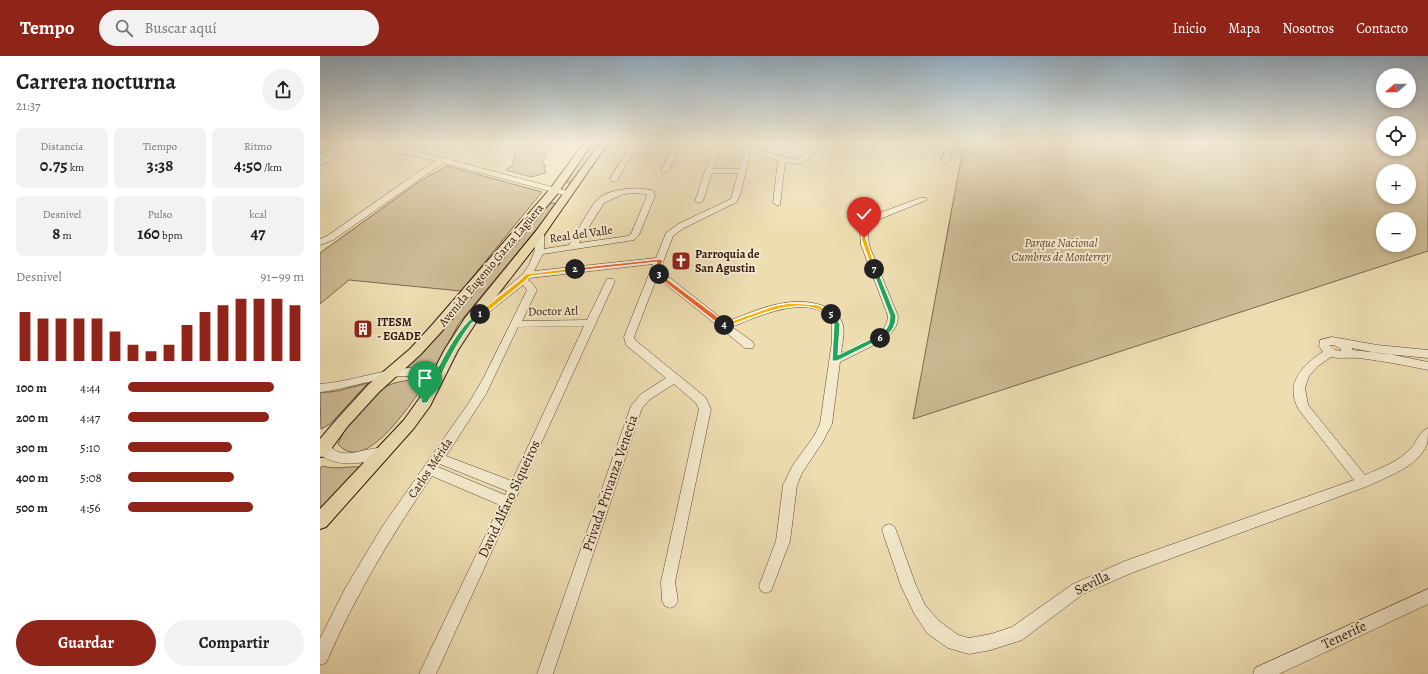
<!DOCTYPE html>
<html lang="es">
<meta charset="utf-8">
<style>
body{margin:0;font-family:Alegreya,serif;background:#f2f2f2;color:#202124;height:100vh;display:flex;flex-direction:column;font-size:15px;white-space:nowrap}
*{box-sizing:border-box;margin:0}
p{font-size:13px;color:#757577}
.icon{flex:none;width:22px;height:22px;fill:none;stroke:currentColor;stroke-width:2;stroke-linecap:round;stroke-linejoin:round}
.map{position:relative;flex:1;overflow:hidden}
.side{display:flex;flex-direction:column;background:#fff;width:320px}
.side>*{flex:none}
.needle{width:26px;rotate:250deg}
.controls{position:absolute;left:1056px;top:12px;display:grid;gap:8px}
.controls a{display:grid;place-items:center;width:40px;height:40px;border-radius:50%;background:#fff;box-shadow:0 2px 6px #0003;font-size:20px}
.pin{position:absolute;display:grid;place-items:center;width:34px;height:34px;color:#fff;margin:-41px -17px;border-radius:50% 50% 50% 0;rotate:-45deg;box-shadow:0 0 4px #0007}
.pin .icon{rotate:45deg}
.km{position:absolute;width:20px;height:20px;margin:-10px;border-radius:50%;background:#222;color:#fff;font-size:11px;line-height:20px;text-align:center}
.round{display:grid;place-items:center;flex:none;width:42px;height:42px;border-radius:21px;background:#f2f2f2}
.overview{display:flex;align-items:center;justify-content:space-between;height:68px;padding:0 16px}
h1{font-size:22px;font-weight:700;line-height:30px}
.figures{display:grid;grid-template-columns:repeat(3,1fr);gap:6px;height:68px;padding:4px 16px}
.figures div{display:grid;align-content:center;border-radius:8px;background:#f2f2f2;text-align:center}
.figures b{font-size:17px;font-weight:700}
.figures small{font-size:11px;font-weight:400}
.figures p{font-size:11px}
.chart{height:112px;padding:8px 16px}
.chart p{display:flex;justify-content:space-between}
.chart svg{width:100%;height:72px;margin-top:4px;stroke:#8f2418;stroke-width:6}
.button{display:flex;gap:8px;margin-top:auto;padding:8px 16px}
.button a{flex:1;height:46px;border-radius:24px;background:#8f2418;color:#fff;font-size:16px;font-weight:700;line-height:46px;text-align:center}
.button a+a{background:#f2f2f2;color:#202124}
ul{padding:0 16px;list-style:none;font-size:13px}
li{display:grid;grid-template-columns:64px 48px 1fr;align-items:center;height:30px}
li i{height:10px;border-radius:5px;background:#8f2418}
header{display:flex;align-items:center;gap:24px;box-sizing:border-box;height:56px;padding:0 20px;background:#8f2418;color:#fff}
header strong{font-size:19px}
nav{display:flex;gap:22px;margin-inline-start:auto;font-size:14px}
.search{width:280px;height:36px;background:#f2f2f2;display:flex;align-items:center;gap:10px;box-sizing:border-box;padding:0 14px;border-radius:22px;color:#757577;font-size:15px}
main{display:flex;flex:1;min-height:0}
.map>svg:first-child{display:block}
.green{fill:#cdbb95;stroke:#7f6850;fill-rule:evenodd}
.lines{fill:none;stroke-linecap:round;stroke-linejoin:round}
.minor-casing{stroke:#604835;stroke-width:1}
.major-casing{stroke:#31160c;stroke-width:2}
.highway-casing{stroke:#31160c;stroke-width:2}
.minor{fill:#f3e9cc;fill-rule:evenodd}
.major{fill:#edddb1;fill-rule:evenodd}
.highway{fill:#edddb1;fill-rule:evenodd}
.split-1{fill:#22a559;stroke:#fff}
.split-2{fill:#f5b400;stroke:#fff}
.split-3{fill:#f0652b;stroke:#fff}
.split-4{fill:#f0652b;stroke:#fff}
.split-5{fill:#f5b400;stroke:#fff}
.split-6{fill:#22a559;stroke:#fff}
.split-7{fill:#22a559;stroke:#fff}
.split-8{fill:#f5b400;stroke:#fff}
.labels{text-anchor:middle;dominant-baseline:central;stroke-width:4;stroke-linejoin:round;paint-order:stroke}
.street-label{font-size:12px;fill:#31160c;stroke:#f3e9cc}
.park-label{font-size:12px;font-style:italic;fill:#604835;stroke:#f3e9cc}
.poi-label{font-size:12px;font-weight:bold;fill:#31160c;stroke:#f3e9cc;text-anchor:start}
.near-street-label{font-size:14px;fill:#31160c;stroke:#f3e9cc}
</style>
<header>
<strong>Tempo</strong>
<div class="search"><svg class="icon" aria-label="search" viewBox="0 0 24 24"><circle cx="10" cy="10" r="6"/><path d="M15 15l6 6"/></svg>Buscar aquí</div>
<nav><a>Inicio</a><a>Mapa</a><a>Nosotros</a><a>Contacto</a></nav>
</header>
<main>
<section class="side">
<div class="overview"><div><h1>Carrera nocturna</h1><p>21:37</p></div><a class="round"><svg class="icon" aria-label="share" viewBox="0 0 24 24"><path d="M12 15V3M7 8l5-5 5 5M5 13v7h14v-7"/></svg></a></div>
<div class="figures">
<div><p>Distancia</p><b>0.75<small> km</small></b></div>
<div><p>Tiempo</p><b>3:38</b></div>
<div><p>Ritmo</p><b>4:50<small> /km</small></b></div>
</div>
<div class="figures">
<div><p>Desnivel</p><b>8<small> m</small></b></div>
<div><p>Pulso</p><b>160<small> bpm</small></b></div>
<div><p>kcal</p><b>47</b></div>
</div>
<div class="chart"><p><span>Desnivel</span>91–99 m</p>
<svg viewBox="0 0 160 44" preserveAspectRatio="none"><path d="M5 44V14M15 44V18M25 44V18M35 44V18M45 44V18M55 44V26M65 44V34M75 44V38M85 44V34M95 44V22M105 44V14M115 44V10M125 44V6M135 44V6M145 44V6M155 44V10"/></svg>
</div>
<ul>
<li><b>100 m</b>4:44<i style="width:83%"></i></li>
<li><b>200 m</b>4:47<i style="width:80%"></i></li>
<li><b>300 m</b>5:10<i style="width:59%"></i></li>
<li><b>400 m</b>5:08<i style="width:60%"></i></li>
<li><b>500 m</b>4:56<i style="width:71%"></i></li>
</ul>
<div class="button"><a>Guardar</a><a>Compartir</a></div>
</section>
<div class="map">
<svg width="1108" height="618" viewBox="0 0 1108 618">
<rect width="100%" height="100%" fill="#edddb1"/>
<filter id="stains"><feTurbulence type="fractalNoise" baseFrequency=".005" numOctaves="4"/><feColorMatrix values="0 0 0 0 .2 0 0 0 0 .09 0 0 0 0 .02 0 0 0 .5 -.17"/></filter>
<radialGradient id="worn" r=".72"><stop offset=".6" stop-color="#630" stop-opacity="0"/><stop offset="1" stop-color="#630" stop-opacity=".3"/></radialGradient>
<g class="green">
<polygon points="198,87 231,87 222,108 226,109 224,112 226,117 211,121 186,114 192,110"/>
<polygon points="271,87 279,87 254,126 249,127 245,126"/>
<path d="M644 87H1063V93H1089V87H1108V195L593 363ZM1063 115H1089V141H1063ZM1063 163H1089V189H1063Z"/>
<polygon points="127,110 222,136 141,235 29,224 0,248 0,197 100,125"/>
<polygon points="232,147 235,147 236,150 139,267 115,312 112,313 103,311 81,313 227,149"/>
<path d="M92 324 99 328 100 335C87 353 43 419 18 388 25 369 49 340 67 330 75 326 83 325 92 324Z"/>
<polygon points="48,327 10,368 1,373 0,337 18,335"/>
<path d="M3 410C16 414 27 410 40 411L0 454V412Z"/>
</g>
<g class="lines">
<defs>
<g id="minor">
<polygon points="312,87 318,87 297,125 291,125 290,123"/>
<polygon points="355,87 361,87 349,114 345,116 342,116 341,114"/>
<path d="M426 87H432L431 92 476 104 486 96 494 87H500L492 100 480 108 465 106 460 149H457L453 147 458 104 430 96 421 136 417 146 364 172 353 180 340 214 406 266C437 254 468 239 501 249 511 252 520 258 523 269 525 278 522 288 521 297 538 290 567 281 568 260L541 189 540 176 554 159 600 142H606L607 144 560 163 548 176 549 189 578 260C578 271 572 277 564 284L520 306 512 368 502 387 482 417 477 429 470 485 451 535 446 537 441 535 439 530 456 485 463 429 473 409 494 380 500 368 512 285V267C495 234 436 261 412 271L433 286 434 289 433 292H425L337 221 314 281 315 284 385 341 391 353 355 526 358 545 355 550 350 552 345 550 342 545 341 526 379 353 376 347 354 328 329 344 322 352 233 618H217L311 350 321 338 346 322 306 289 304 281 333 208 210 222 208 224 211 226 217 234 202 265 267 264 287 223H293L295 225 116 618H99L180 449 112 420C71 480 35 540 6 607L0 609V583L26 531 62 471 150 345 164 321 207 234 203 229 158 265H150L149 263 203 218 209 209 214 197 217 175H223L224 177V193L249 189C258 175 267 156 277 144 288 132 320 130 334 135L335 140 319 179 314 184 223 198 214 215 336 202 346 177 358 168 411 143 418 117H392L383 145 379 147 375 145 393 92H399L400 94 393 113H419ZM312 137 327 138V140L311 178 308 180 259 187 284 147 301 139ZM264 270 192 425 126 400 166 338 198 271ZM120 408 187 435 185 439 118 411Z"/>
<polygon points="548,87 554,87 550,99 546,101 542,99"/>
<polygon points="628,87 634,87 629,106 625,108 621,106"/>
<polygon points="33,88 36,90 52,88 70,90 116,100 251,136 252,138 248,140 124,107 107,118 13,184 0,189 0,183 7,180 101,114 117,105 62,93 48,92 27,96 0,110 0,105"/>
<path d="M1012 281 1057 289 1108 294V302L1057 297 1032 292V294L1069 298 1108 306V314C1085 309 1062 305 1039 302 1029 301 1020 303 1011 301L998 310 989 320 985 332 988 349 1045 419C1061 412 1080 405 1092 391 1097 385 1100 375 1108 372 1108 377 1108 384 1107 388 1098 411 1068 420 1048 430L814 516 763 538 702 584 671 594 649 598 628 592 607 577 595 559 581 530 562 474 564 470 569 468 574 470 576 474 595 527 605 549 619 565 638 579 649 582 671 578 692 571 753 528 805 505 1034 424 979 354C964 328 982 309 1003 296L999 290 1000 284ZM1009 289H1014L1021 293V295L1015 294Z"/>
<path d="M89 312C104 313 112 316 119 330L117 333C107 336 107 327 101 322 76 314 28 334 0 336V328C30 326 59 314 89 312Z"/>
<path d="M0 384C8 387 12 395 22 397 36 399 55 389 66 393L68 397 66 401C46 407 17 413 0 398Z"/>
<polygon points="1108,533 1108,548 959,618 933,618 935,612"/>
</g>
<g id="major">
<polygon points="264,87 272,87 238,137 122,275 100,299 59,336 27,371 6,400 0,401 0,383 17,363 49,328 90,293 112,269 230,133"/>
<polygon points="280,87 288,87 224,179 155,268 138,294 110,350 94,372 6,471 0,473 0,453 84,364 99,343 125,293 145,262 216,175"/>
</g>
<polygon id="highway" points="23,87 35,87 34,89 0,105 0,98"/>
</defs>
<use href="#minor" class="minor-casing"/>
<use href="#major" class="major-casing"/>
<use href="#highway" class="highway-casing"/>
<use href="#minor" class="minor"/>
<use href="#major" class="major"/>
<use href="#highway" class="highway"/>
</g>
<linearGradient id="sky" x2="0" y2="1"><stop stop-color="#90a9bc"/><stop offset="0.5" stop-color="#f7f0dc"/><stop offset="1" stop-color="#f7f0dc" stop-opacity="0"/></linearGradient>
<rect width="1108" height="173" fill="url(#sky)"/>
<path class="split-1" d="M158 257 163 258C159 262 154 264 151 268 133 292 121 321 107 347H102L101 346C115 319 133 274 158 257Z"/>
<polygon class="split-2" points="255,212 258,213 257,215 210,220 204,226 162,260 157,258 200,224 206,218"/>
<polygon class="split-3" points="340,203 343,204 339,216 341,218 339,220 333,216 337,206 255,215 252,213 255,212"/>
<polygon class="split-4" points="339,217 406,267 406,270 401,270 337,220 336,218"/>
<path class="split-5" d="M471 247 498 249 514 258 511 260C506 258 502 255 497 253 467 243 432 263 404 271L401 269 454 250Z"/>
<polygon class="split-6" points="509,257 513,257 520,268 518,299 557,280 563,282 517,305 512,305 514,268 508,258"/>
<path class="split-7" d="M554 211 557 213 576 260C576 271 570 279 560 284L557 282C565 273 569 274 570 260L552 213Z"/>
<polygon class="split-8" points="544,181 546,182 556,214 552,213 541,182"/>
<defs>
<symbol id="church-square" viewBox="-11 -11 22 22"><rect x="-9" y="-9" width="18" height="18" rx="4" fill="#8f2418" stroke="#f3e9cc"/><path d="M-1.2-6h2.4v3.5h3.3v2.4h-3.3V6h-2.4V-.1h-3.3v-2.4h3.3Z" fill="#fff"/></symbol>
<symbol id="building-square" viewBox="-11 -11 22 22"><rect x="-9" y="-9" width="18" height="18" rx="4" fill="#8f2418" stroke="#f3e9cc"/><path d="M-4-6H4V6H1V3H-1V6H-4ZM-2.5-4.3h1.7v1.8h-1.7ZM.8-4.3h1.7v1.8H.8ZM-2.5-1h1.7V.8h-1.7ZM.8-1h1.7V.8H.8Z" fill="#fff"/></symbol>
</defs>
<g fill-rule="evenodd">
<use href="#church-square" x="350" y="194" width="22" height="22"/>
<use href="#building-square" x="32" y="262" width="22" height="22"/>
</g>
<g class="labels">
<g class="street-label">
<text transform="translate(261 178) rotate(-8)">Real del Valle</text>
<text transform="translate(171 209) rotate(-50)">Avenida Eugenio Garza Lagüera</text>
<text transform="translate(233 255) rotate(-1)">Doctor Atl</text>
<text transform="translate(110 412) rotate(-56)">Carlos Mérida</text>
</g>
<g class="park-label">
<text x="741" y="187">Parque Nacional<tspan x="741" dy="14">Cumbres de Monterrey</tspan></text>
</g>
<g class="poi-label">
<text x="375" y="198">Parroquia de<tspan x="375" dy="14">San Agustin</tspan></text>
<text x="57" y="266">ITESM<tspan x="57" dy="14">- EGADE</tspan></text>
</g>
<g class="near-street-label">
<text transform="translate(290 427) rotate(-71)">Privada Privanza Venecia</text>
<text transform="translate(189 443) rotate(-65)">David Alfaro Siqueiros</text>
<text transform="translate(772 527) rotate(-26)">Sevilla</text>
<text transform="translate(1024 579) rotate(-25)">Tenerife</text>
</g>
</g>
<rect width="100%" height="100%" filter="url(#stains)"/>
<rect width="100%" height="100%" fill="url(#worn)"/>
</svg>
<div class="controls">
<a><svg class="needle" viewBox="-14 -14 28 28"><path d="M0-13l5 13h-10z" fill="#e53935"/><path d="M0 13l5-13h-10z" fill="#757577"/></svg></a>
<a><svg class="icon" aria-label="locate" viewBox="0 0 24 24"><circle cx="12" cy="12" r="6"/><path d="M12 2v4M12 18v4M2 12h4M18 12h4"/></svg></a>
<a>+</a>
<a>−</a>
</div>
<div class="pin" style="left:105px;top:346px;background:#1e9e55"><svg class="icon" aria-label="arrive" viewBox="0 0 24 24"><path d="M6 21V4h12l-3 4 3 4H6"/></svg></div>
<div class="pin" style="left:544px;top:182px;background:#d93025"><svg class="icon" aria-label="check" viewBox="0 0 24 24"><path d="M5 12l5 5 9-10"/></svg></div>
<b class="km" style="left:160px;top:258px">1</b>
<b class="km" style="left:255px;top:213px">2</b>
<b class="km" style="left:339px;top:218px">3</b>
<b class="km" style="left:404px;top:269px">4</b>
<b class="km" style="left:511px;top:258px">5</b>
<b class="km" style="left:560px;top:282px">6</b>
<b class="km" style="left:554px;top:213px">7</b>
</div>
</main>
